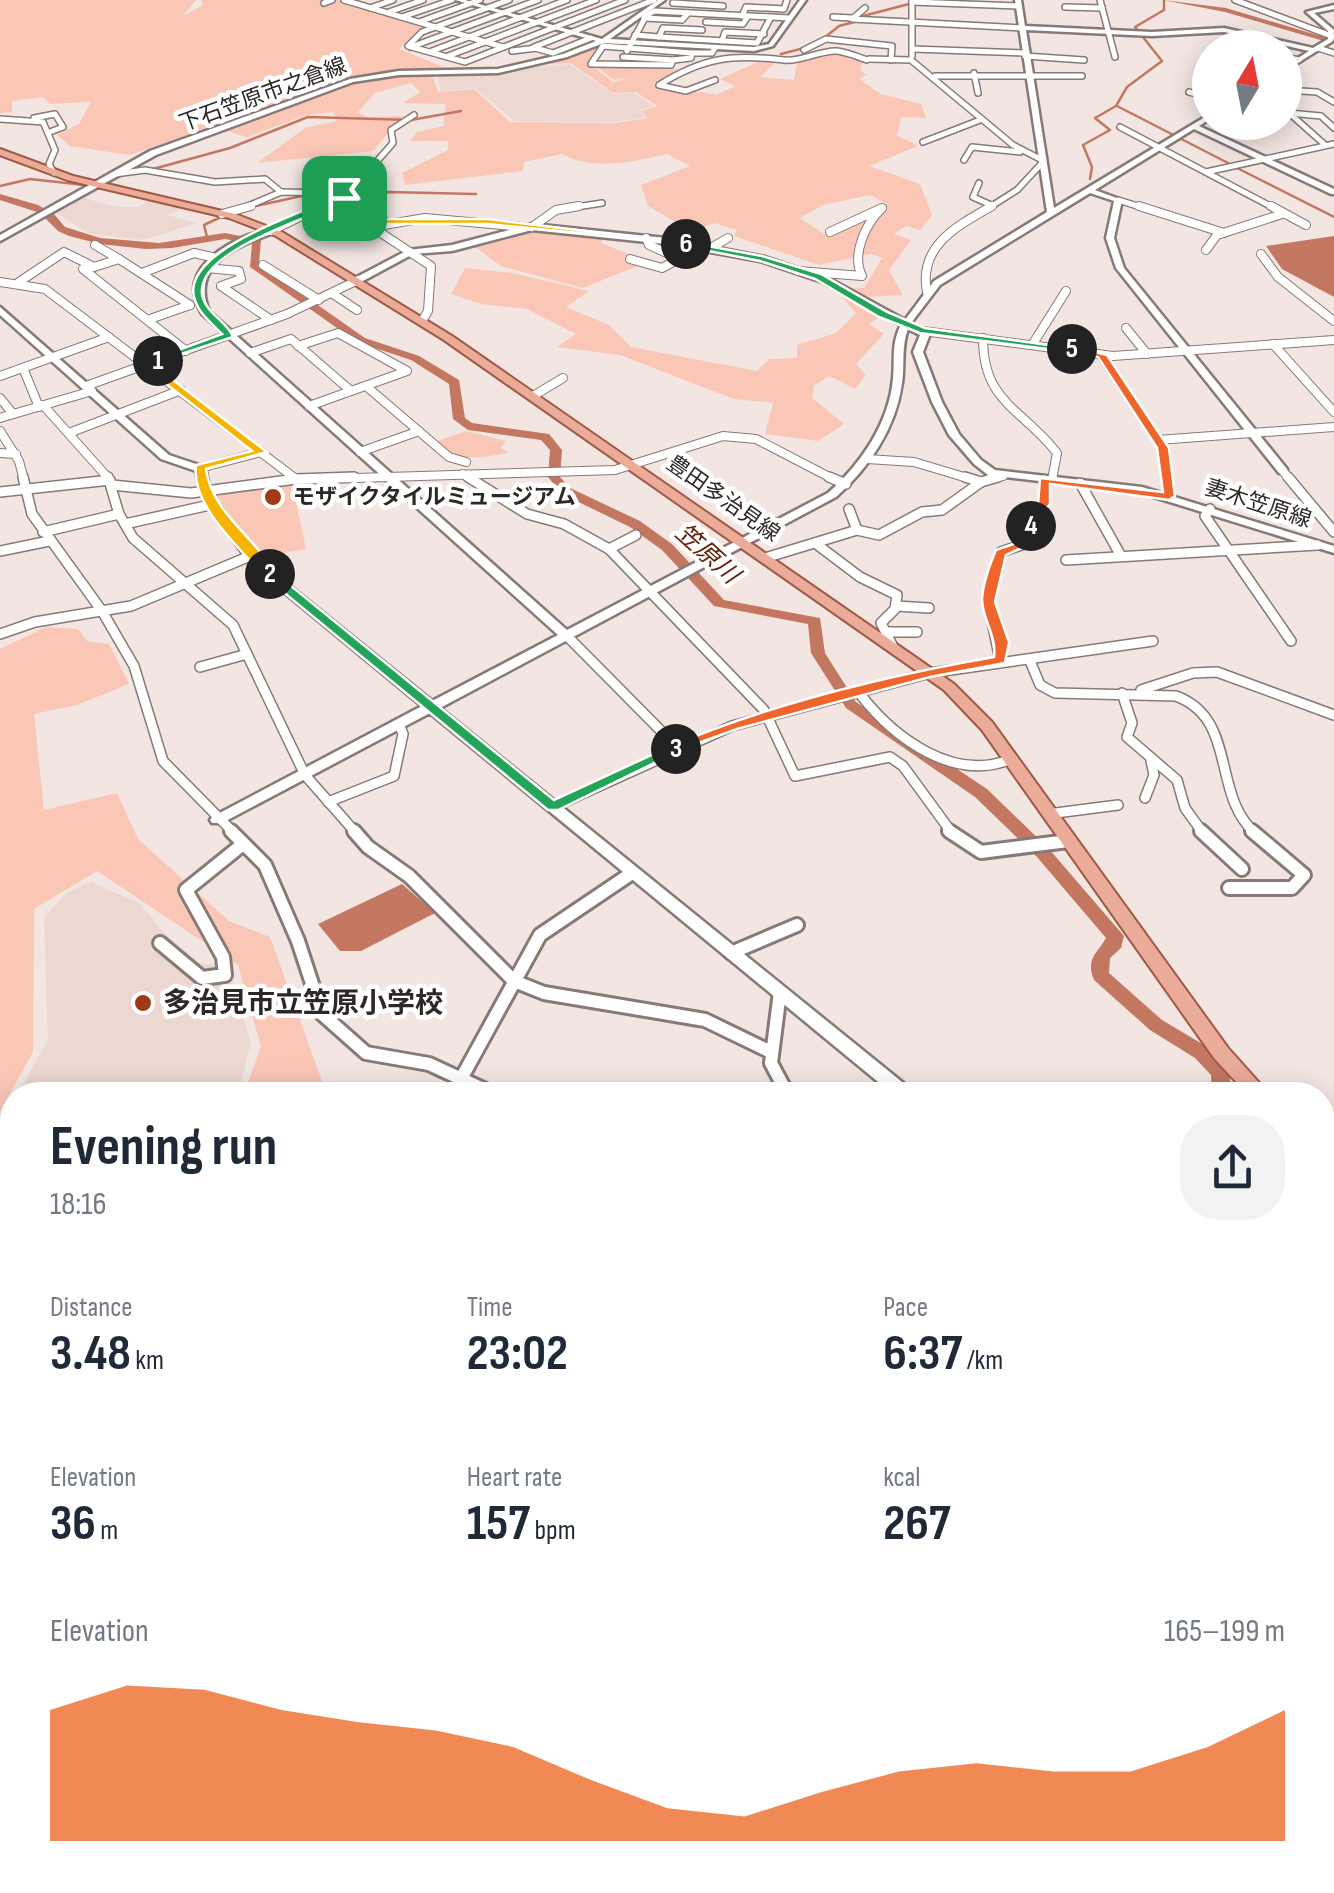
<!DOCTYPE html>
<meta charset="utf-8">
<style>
body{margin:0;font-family:"Sofia Sans Condensed","Noto Sans JP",sans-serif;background:#f2f2f3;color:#1f2937;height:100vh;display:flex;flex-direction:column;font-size:38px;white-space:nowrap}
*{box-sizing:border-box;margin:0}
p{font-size:32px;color:#747a83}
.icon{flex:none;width:55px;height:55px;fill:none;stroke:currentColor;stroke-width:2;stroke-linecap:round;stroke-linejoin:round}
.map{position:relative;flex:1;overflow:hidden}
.details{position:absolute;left:0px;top:1082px;width:1335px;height:812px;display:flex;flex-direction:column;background:#fff;border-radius:40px 40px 0 0;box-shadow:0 5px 25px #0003}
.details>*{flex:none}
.needle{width:65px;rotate:10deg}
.buttons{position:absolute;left:1192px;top:30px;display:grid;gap:20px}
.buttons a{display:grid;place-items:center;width:110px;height:110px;border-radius:50%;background:#fff;box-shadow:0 5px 25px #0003;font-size:50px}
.pin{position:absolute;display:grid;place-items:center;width:85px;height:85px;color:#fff;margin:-42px;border-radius:20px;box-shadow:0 5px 15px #0006}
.km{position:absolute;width:50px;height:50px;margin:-25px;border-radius:50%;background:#222;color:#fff;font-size:28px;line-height:50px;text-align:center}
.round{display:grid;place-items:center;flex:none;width:105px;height:105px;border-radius:40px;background:#f2f2f3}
.headline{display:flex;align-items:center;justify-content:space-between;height:170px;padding:0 50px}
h1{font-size:55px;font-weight:700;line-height:75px}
.figures{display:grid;grid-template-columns:repeat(3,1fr);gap:15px;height:170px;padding:10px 50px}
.figures div{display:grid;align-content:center}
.figures b{font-size:50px;font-weight:700}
.figures small{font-size:28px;font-weight:400}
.figures p{font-size:28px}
.chart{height:280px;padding:20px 50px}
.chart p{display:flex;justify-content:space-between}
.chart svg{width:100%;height:180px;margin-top:10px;fill:#ea580c;opacity:.7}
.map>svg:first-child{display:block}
.built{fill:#ecd7d1}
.green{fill:#fac7b7;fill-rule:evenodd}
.water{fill:#c37760}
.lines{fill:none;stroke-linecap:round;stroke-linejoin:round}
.stream{stroke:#c37760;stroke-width:2.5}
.river{fill:#c37760;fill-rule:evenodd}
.street-far4-casing{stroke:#867a77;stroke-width:8}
.street-far3-casing{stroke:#867a77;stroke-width:10}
.street-far2-casing{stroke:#867a77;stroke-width:12}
.street-far1-casing{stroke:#867a77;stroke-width:18}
.street-casing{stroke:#867a77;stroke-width:20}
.secondary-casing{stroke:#867a77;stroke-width:5}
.primary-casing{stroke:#9f5944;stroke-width:4}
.street-far4{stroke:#fff;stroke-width:5}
.street-far3{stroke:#fff;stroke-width:8}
.street-far2{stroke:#fff;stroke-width:9}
.street-far1{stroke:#fff;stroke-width:12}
.street{stroke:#fff;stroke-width:15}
.secondary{fill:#fff;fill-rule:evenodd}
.primary{fill:#eaab98;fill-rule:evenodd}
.split-1{fill:#22a559;stroke:#fff;stroke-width:2.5}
.split-2{fill:#f5b400;stroke:#fff;stroke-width:2.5}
.split-3{fill:#22a559;stroke:#fff;stroke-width:2.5}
.split-4{fill:#f0652b;stroke:#fff;stroke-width:2.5}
.split-5{fill:#f0652b;stroke:#fff;stroke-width:2.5}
.split-6{fill:#22a559;stroke:#fff;stroke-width:2.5}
.split-7{fill:#f5b400;stroke:#fff;stroke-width:2.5}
.poi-dot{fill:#a13a19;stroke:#fff;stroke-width:4}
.labels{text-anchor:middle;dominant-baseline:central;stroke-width:9;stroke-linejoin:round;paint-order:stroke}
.far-street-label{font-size:22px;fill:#2d2827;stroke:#fff}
.far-poi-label{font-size:22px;font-weight:bold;fill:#2d2827;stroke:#fff;text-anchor:start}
.far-water-label{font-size:25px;font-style:italic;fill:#66210a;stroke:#fff}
.poi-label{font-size:28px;font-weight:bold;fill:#2d2827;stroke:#fff;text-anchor:start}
</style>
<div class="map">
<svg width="1334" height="1893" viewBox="0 0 1334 1893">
<rect width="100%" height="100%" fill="#f3e6e2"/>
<g class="built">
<polygon points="570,64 613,94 634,93 654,106 639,110 646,117 614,122 514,121 475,88 441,91 437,76"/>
<polygon points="80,197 117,207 139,207 151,199 186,207 167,215 197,223 144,240 88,233 55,212"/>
<polygon points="91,882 139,903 163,932 199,963 228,966 251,1043 238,1095 17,1095 48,1040 44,917 68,892"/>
<polygon points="12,1191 12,1308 0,1305 0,1213"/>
</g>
<g class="green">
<path d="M0 0H196L184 15 203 5 201 0H339L430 26 418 30 399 49 448 69 432 75 438 92 474 89 510 122 615 123 648 118 641 111 657 106 636 92 613 93 571 63 533 65 599 47 588 63 613 82 631 77 614 80 594 65 678 69 652 84C677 93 693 89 717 95L735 86 720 79 767 58 778 60 760 77 794 80 797 63 811 55 843 53 849 59 863 61 860 70 866 75 860 79 880 94 921 104 926 118 901 117 897 135 918 146 869 166 920 184 932 215 920 230 906 226 894 234 911 240 889 270 903 295 863 297 881 316 869 324 884 334 856 364 866 375 855 389 829 376 814 386 812 398 844 424 818 441 765 434 773 403 734 399 620 355 557 347 576 334 527 309 481 304 451 294 465 268 512 273 589 291 566 307 609 325 631 347 757 371 769 359 797 358V345L836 333 856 313 835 289 864 288 882 258 871 254 819 265 734 236 737 230 715 223 692 231 648 206 641 185 690 166 667 154C634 162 593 171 562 154L524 162 523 171 405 185 402 173 448 150V141H410L417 132 443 126 446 104 403 103 420 92 411 83 375 93 358 112 367 117 403 116 373 151 257 163 305 128 337 121 333 112 306 115 247 137 213 127 129 155 70 146 57 135 79 124 91 102 50 104 43 97 12 101V112L0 113ZM870 195 887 204C865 214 848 231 824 234L800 218 823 205Z"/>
<polygon points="529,229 604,237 601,243 628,254 640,265 583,288 501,266 474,246"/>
<path d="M466 431 506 441 501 448 509 453C479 458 460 463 435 442Z"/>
<polygon points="292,483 306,549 273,555 255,550 217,496"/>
<polygon points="46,627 78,629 87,641 109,644 129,684 77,705 34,714 44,810 117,793 138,839 229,921 270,937 327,1095 243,1095 261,1047 238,965 97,871 34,909 33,1052 0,1111 0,649"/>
<polygon points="0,1323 12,1325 12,1882 1322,1882 1323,1838 1334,1845 1334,1893 0,1893"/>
</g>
<g class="water">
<polygon points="1334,236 1334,297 1282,269 1266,246"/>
<polygon points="402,884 435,913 361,951 340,951 318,924"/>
</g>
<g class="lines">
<g class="stream">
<polyline points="863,16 909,4"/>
<polyline points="824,38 839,26 854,22"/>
<polyline points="781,54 804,48"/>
<polyline points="1117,106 1230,164"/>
<polyline points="1237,168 1334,217"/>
<polyline points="153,169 230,148 308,117 411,120 461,111"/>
<polyline points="1090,179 1092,167 1083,145 1110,130 1095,118 1116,106 1127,87 1162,61 1135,27 1164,10 1164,0"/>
<polyline points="0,186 30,179 84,185"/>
<polyline points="359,196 388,192 476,194"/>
<polyline points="256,206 306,195"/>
<polyline points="207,237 204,225 221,217"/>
</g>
<g class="river">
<polygon points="1163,0 1226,8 1334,40 1334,44 1225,12"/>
<path d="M0 194 38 205 54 214 65 227 100 238 159 243 225 233 261 240 259 264 365 338 419 356 459 380 465 418 472 423 549 434 562 450 560 477 570 488 640 521 672 544 724 600 820 618 825 653 856 702 987 789 1049 849 1124 936 1121 948 1110 958 1109 973 1162 1020 1209 1048 1229 1072 1232 1095H1212L1211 1075 1195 1058 1150 1030 1094 980C1085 958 1098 953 1106 938L1037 857 975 797 846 708 811 653 808 624 714 606 662 550 630 527 562 494 548 477 550 450 541 440 468 430 453 419 449 384 411 360 357 342 250 267 252 244 225 239 172 248 146 249 100 244 69 236 58 231 40 213 0 200Z"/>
<polygon points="1322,1173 1334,1179 1334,1199 1322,1193"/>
</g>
<defs>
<g id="street-far4">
<polyline points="344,0 503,47"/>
<polyline points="509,0 422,32 408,46 465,62 625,0"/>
<polyline points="912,0 912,56"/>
<polyline points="1100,0 1115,57"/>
<polyline points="1235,0 1334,37"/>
<polyline points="912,2 1019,6"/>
<polyline points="324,3 332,0"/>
<polyline points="673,3 723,6"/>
<polyline points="1065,7 1102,8"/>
<polyline points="370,8 393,0"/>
<polyline points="865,8 852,19 1022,28"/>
<polyline points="389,12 423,0"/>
<polyline points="742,16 746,7 784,9 787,0"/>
<polyline points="402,17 452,0"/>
<polyline points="833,17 852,18"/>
<polyline points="644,18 682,20 688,13"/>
<polyline points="419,22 480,0"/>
<polyline points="706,22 743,24 748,16"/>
<polyline points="635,35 659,37 663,28 702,30"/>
<polyline points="659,37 757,43 771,17"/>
<polyline points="722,41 725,32 764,34"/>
<polygon points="603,46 692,53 691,58 673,60 671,65 591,64"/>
<polyline points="411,47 538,0"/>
<polyline points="534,47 654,0"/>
<polyline points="535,48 553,53 591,38"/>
<polyline points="1318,48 1334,53"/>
<polyline points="913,49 1025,53"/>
<polyline points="804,50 826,39 892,46 891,60"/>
<polyline points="432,51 567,0"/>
<polyline points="512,51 537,48"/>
<polyline points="627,51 646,16 654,11 789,18"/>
<polyline points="692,53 712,53 715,48"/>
<polyline points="448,56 596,0"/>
<polyline points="1025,56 1084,60"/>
<polyline points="623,57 673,60"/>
<polyline points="1285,57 1299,60"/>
<polyline points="869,59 911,60 1013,145 1042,160"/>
<polyline points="974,73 978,93"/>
<polyline points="935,76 1082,76"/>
<path d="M715 80 686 91 659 85C704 57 733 54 784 60 801 62 820 50 837 51 847 52 858 57 867 60"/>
<polyline points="1285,90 1317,92 1334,102"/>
<polyline points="1189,92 1210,98"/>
<polyline points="1285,96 1290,99 1287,111 1324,144"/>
<polyline points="1289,113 1321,116 1334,128"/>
<polyline points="34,118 55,114 63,127 50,132"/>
<polyline points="0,119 43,122 55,150 49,164 54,173"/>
<polyline points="1120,127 1276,209"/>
<polyline points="923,142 980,120"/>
<polyline points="964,160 972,147 1020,152"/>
<polyline points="1206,172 1334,144"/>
<polyline points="115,174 145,170 215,182 265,179 281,192"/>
<polyline points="979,183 973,197 991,205"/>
<polyline points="1118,200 1147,209"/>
<polyline points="241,209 281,192 324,193 373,202 378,209"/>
<polyline points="317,209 376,181 378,160 393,143 391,130 414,115"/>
<polyline points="563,209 602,203"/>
<polyline points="878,209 881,209"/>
<polyline points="987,209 1017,190 1042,163"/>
</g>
<g id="street-far3">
<polyline points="378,206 376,218 385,221"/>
<polyline points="1139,206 1224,233"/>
<polyline points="1271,206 1306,225"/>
<polyline points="222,214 251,206"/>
<polyline points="532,227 556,210 579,206"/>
<polyline points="271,231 322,206"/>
<polyline points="646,238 649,245 680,259"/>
<polyline points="686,244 702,236"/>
<polyline points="95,245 119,259"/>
<polyline points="709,249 728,238"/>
<polyline points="1206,250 1217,235 1282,214"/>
<polyline points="1261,254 1278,277 1334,321"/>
<polyline points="630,259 662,268 699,248"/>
<polyline points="263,265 319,300"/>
<polyline points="93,267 83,269 186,351"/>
<polyline points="206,268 239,271 241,279 221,286 271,320"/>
<path d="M798 271 862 276C851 254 866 223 882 208L830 232"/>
<polyline points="142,273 194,253 216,258"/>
<polyline points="0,282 45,289 296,479"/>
<polyline points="19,282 64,252 94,267 119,259 190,305"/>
<path d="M927 292C918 246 957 226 992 206"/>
<polyline points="333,294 357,310"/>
<polyline points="150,319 190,305"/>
<polyline points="422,321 428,311 431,266 372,227 425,218 523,227"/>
<polyline points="1126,328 1147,354"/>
<polyline points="923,331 1113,356 1334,340"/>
<path d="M983 338C983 403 1022 408 1057 453L1052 480"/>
<polyline points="1034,342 1066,291"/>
<polyline points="1273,344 1334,412"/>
<polyline points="298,346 338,333 407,371 309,406"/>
<polyline points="250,353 291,339 351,391"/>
<polyline points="1101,355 1163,448 1167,480"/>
<polyline points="23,368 39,407"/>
<polyline points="0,376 109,337"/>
<polyline points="86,386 287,314 358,280"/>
<polyline points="366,386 449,457 466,462"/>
<polyline points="533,396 563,378"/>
<polyline points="0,398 13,414"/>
<polyline points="43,405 110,480"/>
<polyline points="0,418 92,391"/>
<polyline points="0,431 19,461 24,480"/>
<polyline points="69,433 181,390"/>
<polyline points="1158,440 1334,427"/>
<polyline points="360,452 419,431"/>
<polyline points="0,453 16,454"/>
<polyline points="867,459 914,462 974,480"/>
<polyline points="200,468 261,452"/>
<polyline points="1283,471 1290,480"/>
<polyline points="463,474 472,480"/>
<polyline points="290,480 615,470 723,436 756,439 835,480"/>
<polyline points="989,480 1003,476"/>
</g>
<g id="street-far2">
<polyline points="23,477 32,514 102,611 134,666 163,761 234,833"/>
<polyline points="108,477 119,514 133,538 233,625 305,775 356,833"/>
<polyline points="468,477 527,514 564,524 609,549 764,710 795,776 890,757 903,766 952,833"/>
<polyline points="829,477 846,484"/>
<polyline points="965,477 981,482 998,477"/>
<polyline points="1167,477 1169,496"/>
<polyline points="1288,477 1334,532"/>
<polyline points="1080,483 1121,556"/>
<polyline points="112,485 191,493 296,479 354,477"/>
<polyline points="0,492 110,480"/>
<polyline points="1210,509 1205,516 1291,641"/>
<polyline points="125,524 214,504"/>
<polyline points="857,530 879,535 922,512 942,510 981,482"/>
<polyline points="43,532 119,514"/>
<polyline points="815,543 860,577 897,595 895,609 881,623 894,649"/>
<polyline points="609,549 636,535"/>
<polyline points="0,551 49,541"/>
<polyline points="765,558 857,530 849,509"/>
<polyline points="1066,560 1318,545"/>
<polyline points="896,606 929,608"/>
<polyline points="886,632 917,632"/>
<polyline points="0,634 35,622 131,606 250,556"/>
<polyline points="565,634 678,748"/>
<polyline points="1000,660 988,602 1001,552 1024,544 1044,504 1044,480"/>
<path d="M1030 661 1040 685 1055 693 1176 696C1238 719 1211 794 1255 833"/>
<polyline points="200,667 247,654"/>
<polyline points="1141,690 1193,673 1217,672 1334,715"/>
<polyline points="1122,693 1132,723 1127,737 1177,780 1185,808 1203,833"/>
<path d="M860 694C894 738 954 783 1011 759"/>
<polyline points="1145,798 1154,775 1151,761"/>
<polyline points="328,802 394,776 403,734 399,724"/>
<polyline points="553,807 732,726 930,673 1153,641"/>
<polyline points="1048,814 1118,805"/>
</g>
<g id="street-far1">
<polyline points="231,831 265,865 298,941 322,1014 366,1053 429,1064 496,1095"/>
<polyline points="354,831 368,847 409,876 514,981 544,993 705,1020 771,1052"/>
<polyline points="949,831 981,852 1068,841"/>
<polyline points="1201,831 1242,869"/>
<polyline points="1229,888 1292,888 1304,875 1252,831"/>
<polyline points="160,943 202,978 225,975 223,957 186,890 243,844"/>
<polyline points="731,953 797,925"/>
<polyline points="780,992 771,1063 788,1095"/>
<polyline points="462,1077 540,935 632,873"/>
</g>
<polyline id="street" points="1322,1754 1334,1773"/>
<g id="secondary">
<polygon points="455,0 465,0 602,39 658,0 665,0 610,39 754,47 769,44 800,0 806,0 773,46 754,51 604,43 567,57 498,73 399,75 353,82 156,155 0,241 0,235 150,151 350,79 399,71 498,69 563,54 596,41"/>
<path d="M1015 0H1021L1025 26 1152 32 1224 28 1313 48 1328 39V31L1306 12 1334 5V9L1314 13 1334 30 1333 41 1285 71V66L1309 51 1224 32 1152 36 1026 30 1054 208 1210 114V119L1199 126 1334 189V194H1331L1194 129 1095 190 1122 200 1114 238 1124 268 1287 469V473H1279L1116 268 1106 238 1114 201 1090 193 940 285 911 323 930 334 923 352 942 402 959 434 981 460 995 470 1142 487 1334 546V553L1141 493 988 475 974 464 949 435 932 402 913 352 920 335 908 329C901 347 905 365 902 383 896 428 869 468 836 497L440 708 912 1090 914 1095H894L430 713 222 823H212L210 820 212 817 422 706 251 565 200 492 196 471 161 459 0 315V307L169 455 205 467 210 492 259 561 432 701 558 635 202 314C197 304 192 294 195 282 202 253 247 232 274 229V233C237 246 190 264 209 311L567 630 828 493C861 464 889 423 893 379 895 360 891 343 901 325L822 282 760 261 666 244 532 230 452 251 413 254 361 282H355V278L408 250 452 245 532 224 666 238 765 257 828 278 905 320 934 281 1047 212Z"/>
<polygon points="1322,1547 1334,1556 1334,1582 1322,1574"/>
</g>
<g id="primary">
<polygon points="0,149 73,176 235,214 282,232 452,336 954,684 992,722 1228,1048 1270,1095 1248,1095 1214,1058 982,730 944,690 444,340 276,236 229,218 67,180 0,155"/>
<polygon points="1322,1142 1334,1148 1334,1168 1322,1162"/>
</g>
</defs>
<use href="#street-far4" class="street-far4-casing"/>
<use href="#street-far3" class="street-far3-casing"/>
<use href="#street-far2" class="street-far2-casing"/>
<use href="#street-far1" class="street-far1-casing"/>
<use href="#street" class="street-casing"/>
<use href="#secondary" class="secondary-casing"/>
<use href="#primary" class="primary-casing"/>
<use href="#street-far4" class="street-far4"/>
<use href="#street-far3" class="street-far3"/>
<use href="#street-far2" class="street-far2"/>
<use href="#street-far1" class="street-far1"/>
<use href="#street" class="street"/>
<use href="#secondary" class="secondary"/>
<use href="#primary" class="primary"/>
</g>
<path class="split-1" d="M341 196 349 198C318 217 197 248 202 294 205 313 228 322 233 337L154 363V359L222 334C211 323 198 313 194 297 182 250 307 210 341 196Z"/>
<path class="split-2" d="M161 359 155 366 267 452 206 469C212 517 269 547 274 577H265C240 548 190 505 196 465L252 451 142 365Z"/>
<polygon class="split-3" points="265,572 274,572 554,800 671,746 683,749 558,810 548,810 265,577"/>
<path class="split-4" d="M1027 523 1037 526 1030 544 1006 555 995 602 1009 642 1005 663 930 677 737 729 671 753V746C773 703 885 676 994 657 997 636 982 619 982 599 983 584 990 564 996 550L1019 542Z"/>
<polygon class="split-5" points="1072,346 1107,355 1169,448 1175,496 1169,500 1050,484 1050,504 1031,530 1025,526 1038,504 1040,478 1163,492 1157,448 1098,357 1068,351"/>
<polygon class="split-6" points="686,242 762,256 821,274 887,312 925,328 1077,349 1072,352 920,333 879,317 815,279 760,261 683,246"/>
<polygon class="split-7" points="344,195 376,200 382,206 381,217 386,219 488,219 691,244 488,224 385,224 373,220 370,204 341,200"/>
<g class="poi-dot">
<circle cx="273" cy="497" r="10"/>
<circle cx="143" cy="1003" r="10"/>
</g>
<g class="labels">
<g class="far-street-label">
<text transform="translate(263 95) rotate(-20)">下石笠原市之倉線</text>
<text transform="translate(723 499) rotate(35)">豊田多治見線</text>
<text transform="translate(1258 504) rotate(18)">妻木笠原線</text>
</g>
<g class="far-poi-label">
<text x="293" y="497">モザイクタイルミュージアム</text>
</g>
<g class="far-water-label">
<text transform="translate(707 554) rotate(42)">笠原川</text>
</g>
<g class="poi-label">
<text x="163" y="1003">多治見市立笠原小学校</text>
</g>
</g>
</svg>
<div class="buttons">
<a><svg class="needle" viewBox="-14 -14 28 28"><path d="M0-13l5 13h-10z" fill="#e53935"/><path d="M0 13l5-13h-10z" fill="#747a83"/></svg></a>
</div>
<div class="pin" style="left:344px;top:198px;background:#1e9e55"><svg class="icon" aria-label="arrive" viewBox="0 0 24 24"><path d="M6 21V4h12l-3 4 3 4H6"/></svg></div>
<b class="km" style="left:158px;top:361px">1</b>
<b class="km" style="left:270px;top:574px">2</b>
<b class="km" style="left:676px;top:749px">3</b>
<b class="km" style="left:1031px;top:526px">4</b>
<b class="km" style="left:1072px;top:349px">5</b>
<b class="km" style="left:686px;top:244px">6</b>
<section class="details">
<div class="headline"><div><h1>Evening run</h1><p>18:16</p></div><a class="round"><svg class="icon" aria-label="share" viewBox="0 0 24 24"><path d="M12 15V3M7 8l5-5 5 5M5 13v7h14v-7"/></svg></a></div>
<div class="figures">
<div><p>Distance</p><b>3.48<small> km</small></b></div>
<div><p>Time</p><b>23:02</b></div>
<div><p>Pace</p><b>6:37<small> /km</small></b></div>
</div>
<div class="figures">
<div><p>Elevation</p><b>36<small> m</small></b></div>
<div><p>Heart rate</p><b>157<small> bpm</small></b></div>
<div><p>kcal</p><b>267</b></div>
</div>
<div class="chart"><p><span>Elevation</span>165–199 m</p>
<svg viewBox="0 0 160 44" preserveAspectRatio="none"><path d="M0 44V12L10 6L20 7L30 12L40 15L50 17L60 21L70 29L80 36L90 38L100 32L110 27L120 25L130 27L140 27L150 21L160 12V44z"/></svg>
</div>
</section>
</div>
